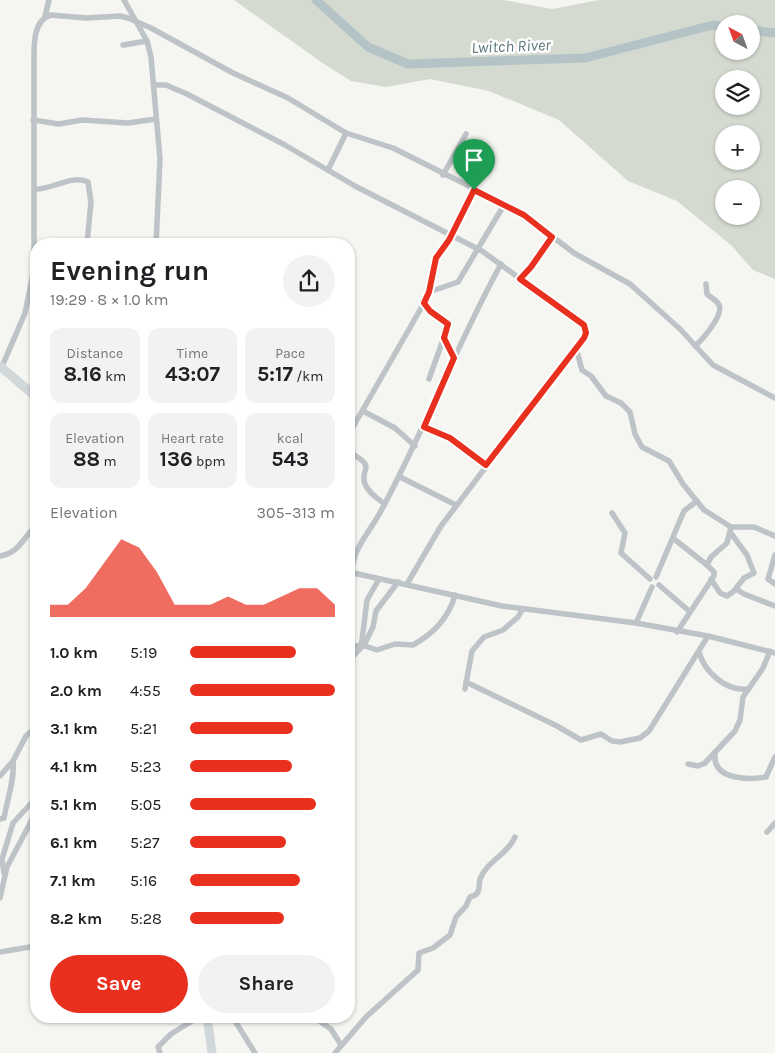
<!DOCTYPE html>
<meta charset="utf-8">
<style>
body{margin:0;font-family:Karla,sans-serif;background:#f2f2f2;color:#202124;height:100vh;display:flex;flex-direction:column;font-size:19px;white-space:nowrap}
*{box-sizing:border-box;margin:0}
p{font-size:16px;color:#757577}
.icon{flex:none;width:28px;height:28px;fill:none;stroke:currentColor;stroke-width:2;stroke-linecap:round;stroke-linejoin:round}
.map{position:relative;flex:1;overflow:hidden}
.sheet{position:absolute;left:30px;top:238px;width:325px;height:785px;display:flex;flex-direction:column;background:#fff;border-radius:20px;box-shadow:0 1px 4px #0004}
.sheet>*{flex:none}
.needle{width:32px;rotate:319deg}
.fabs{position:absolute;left:715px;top:15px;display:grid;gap:10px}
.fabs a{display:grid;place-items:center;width:45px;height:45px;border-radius:50%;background:#fff;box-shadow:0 1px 4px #0004;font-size:25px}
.pin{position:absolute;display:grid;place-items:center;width:42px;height:42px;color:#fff;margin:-51px -21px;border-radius:50% 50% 50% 0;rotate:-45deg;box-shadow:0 0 5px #0007}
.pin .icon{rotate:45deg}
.round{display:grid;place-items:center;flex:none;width:52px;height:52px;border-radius:26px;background:#f2f2f2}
.overview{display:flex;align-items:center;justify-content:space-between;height:85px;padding:0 20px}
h1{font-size:28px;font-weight:700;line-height:38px}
.metrics{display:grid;grid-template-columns:repeat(3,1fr);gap:8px;height:85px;padding:5px 20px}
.metrics div{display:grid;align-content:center;border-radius:12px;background:#f2f2f2;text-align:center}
.metrics b{font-size:21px;font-weight:700}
.metrics small{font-size:14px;font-weight:400}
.metrics p{font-size:14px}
.chart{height:140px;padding:10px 20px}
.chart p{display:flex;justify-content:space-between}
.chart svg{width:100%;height:90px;margin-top:5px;fill:#e92f1e;opacity:.7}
.cta{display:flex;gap:10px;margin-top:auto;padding:10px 20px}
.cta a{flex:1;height:58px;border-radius:30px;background:#e92f1e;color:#fff;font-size:20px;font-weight:700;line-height:58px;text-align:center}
.cta a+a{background:#f2f2f2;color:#202124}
ul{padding:0 20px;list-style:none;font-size:16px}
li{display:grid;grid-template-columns:80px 60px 1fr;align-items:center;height:38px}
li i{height:12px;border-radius:6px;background:#e92f1e}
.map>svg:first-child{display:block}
.grass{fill:#d5dad0;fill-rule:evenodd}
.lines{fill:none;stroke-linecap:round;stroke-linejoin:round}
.river{stroke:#b4c4c6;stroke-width:9}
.minor{stroke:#bdc3c6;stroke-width:5.5}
.primary{stroke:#d1d8da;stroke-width:9}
.route-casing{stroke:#fff;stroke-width:10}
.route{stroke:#e92f1e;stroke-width:6}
.labels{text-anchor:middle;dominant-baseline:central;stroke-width:5;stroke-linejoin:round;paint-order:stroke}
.water-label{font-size:16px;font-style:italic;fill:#5a7679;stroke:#fff}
</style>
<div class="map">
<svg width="775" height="1053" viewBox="0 0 775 1053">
<rect width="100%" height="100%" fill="#f5f5f1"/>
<path class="grass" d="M234 0H504L552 9 599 0H775V279L753 270 731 245 677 201 628 181 559 120 489 91 430 79 386 87 351 81 321 62ZM724 24H751V51H724ZM724 79H751V106H724ZM724 134H751V161H724ZM724 189H751V216H724Z"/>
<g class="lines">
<g class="river">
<polyline points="316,0 368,47 408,64 585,58 713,25 724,27"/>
<polyline points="751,30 775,33"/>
</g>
<g class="minor">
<polyline points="124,0 147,41 151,57 160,159 156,244"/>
<polyline points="45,16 49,0"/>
<polyline points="123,45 147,41"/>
<polyline points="154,85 166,85 187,94 285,145 355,186 482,251 584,325 586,333 584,338 441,526 407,584"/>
<polyline points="33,120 59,124 82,120 128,123 156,119"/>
<polyline points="328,170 346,133"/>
<polyline points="443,175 466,134"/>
<path d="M35 189C51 190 73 174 88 182L91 202 87 244"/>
<polyline points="520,279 531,267 552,237"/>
<polyline points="429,292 458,282 504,205"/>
<polyline points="424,303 448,326 429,379"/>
<polyline points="444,338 454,358"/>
<path d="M695 346C702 340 724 315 719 305 717 300 711 298 707 294L706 284"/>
<polyline points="576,348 582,370 591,376 606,396 621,403 630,412 635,434 642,447 669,461 683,484 704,510 731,527"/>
<path d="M1 369 25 313 34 269V60C34 45 33 20 51 15L86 18 120 16 128 18 151 28 233 73 288 98 346 133 393 148 483 193 524 215 574 253 630 284 680 329 713 365 775 398"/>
<polyline points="363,411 395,428 415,446"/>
<polyline points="424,427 450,438 487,465"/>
<polyline points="349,434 424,303 429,292 436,259 449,240 474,190"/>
<path d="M349 452C353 454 363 460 365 464 368 468 364 471 364 476 362 488 376 498 385 504"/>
<polyline points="400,477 456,505"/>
<polyline points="612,513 625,533 621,553 650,579"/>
<polyline points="674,539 707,565"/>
<polyline points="775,555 768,579 775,584"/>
<path d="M0 556C20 553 23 537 36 526"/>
<polyline points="349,572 502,606 636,623 708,636 775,653"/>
<path d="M352 573C352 548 371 531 382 509 425 429 457 344 501 264"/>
<polyline points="656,577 684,511 697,501"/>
<polyline points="711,579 720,593 727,596 734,591 744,578 754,573 747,555 730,532"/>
<polyline points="659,585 689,611"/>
<polyline points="736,589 744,594 775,606"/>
<polyline points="636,623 652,587"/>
<polyline points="677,632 714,576 714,572 707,565 711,557 727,543 731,527 754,527 775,536"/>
<polyline points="364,645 373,627 376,611 398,582"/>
<path d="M349 647 362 645 377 650 395 644 413 645C433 634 449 617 455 595"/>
<path d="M699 652C704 671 726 692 748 689"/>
<polyline points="349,660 361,648 367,600 379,579"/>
<polyline points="466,682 557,726 581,740 601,734 612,741 620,742 640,738 649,731 708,636"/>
<polyline points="465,689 472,651 484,637 503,630 518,617 522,610"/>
<path d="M715 755C713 780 749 780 766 777L775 757"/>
<polyline points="688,764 698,766 705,763 735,731 740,720 743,697 763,668 770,651"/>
<polyline points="0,776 13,761 26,736 36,727"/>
<path d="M0 819 4 818C7 800 15 779 13 761"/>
<polyline points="767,832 775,823"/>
<polyline points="4,873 2,859 13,823 35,799"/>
<polyline points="0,898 7,867 35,814 36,797"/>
<polyline points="0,952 36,946"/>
<polyline points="232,1016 255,1053"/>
<polyline points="312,1016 331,1029 341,1045"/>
<polyline points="160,1053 158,1047 171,1034 200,1016"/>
<path d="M335 1053 366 1017 418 970 419 953 433 948 450 935 456 917 466 906 470 897C482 894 478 887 480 879 487 861 508 854 515 837"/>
</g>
<g class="primary">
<polyline points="0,366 36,397"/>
<polyline points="207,1016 212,1053"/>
</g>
</g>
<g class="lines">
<defs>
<polygon id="route" points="474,190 524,215 552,237 531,267 520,279 584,325 586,333 584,338 486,465 450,438 424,427 454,358 444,338 448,324 430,311 424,303 429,292 436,258 449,240"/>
</defs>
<use href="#route" class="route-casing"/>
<use href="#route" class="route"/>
</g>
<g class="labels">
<g class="water-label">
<text transform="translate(511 46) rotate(-2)">Lwitch River</text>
</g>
</g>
</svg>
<div class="fabs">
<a><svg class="needle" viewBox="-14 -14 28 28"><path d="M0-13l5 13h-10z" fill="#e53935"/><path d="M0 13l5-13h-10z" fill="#757577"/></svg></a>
<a><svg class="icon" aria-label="layers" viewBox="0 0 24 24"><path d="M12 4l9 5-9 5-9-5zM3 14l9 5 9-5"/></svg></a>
<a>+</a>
<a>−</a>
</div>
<div class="pin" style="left:474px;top:190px;background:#1e9e55"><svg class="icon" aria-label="arrive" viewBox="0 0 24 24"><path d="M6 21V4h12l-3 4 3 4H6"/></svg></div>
<section class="sheet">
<div class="overview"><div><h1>Evening run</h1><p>19:29 · 8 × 1.0 km</p></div><a class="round"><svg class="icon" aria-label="share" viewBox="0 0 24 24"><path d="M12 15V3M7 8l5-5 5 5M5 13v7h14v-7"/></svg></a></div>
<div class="metrics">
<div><p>Distance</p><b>8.16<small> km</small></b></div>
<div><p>Time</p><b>43:07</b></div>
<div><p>Pace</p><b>5:17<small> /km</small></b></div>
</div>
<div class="metrics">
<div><p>Elevation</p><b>88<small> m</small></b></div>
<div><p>Heart rate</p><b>136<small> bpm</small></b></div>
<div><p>kcal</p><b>543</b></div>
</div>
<div class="chart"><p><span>Elevation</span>305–313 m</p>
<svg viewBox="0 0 160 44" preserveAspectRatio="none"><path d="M0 44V38L10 38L20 30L30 18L40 6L50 10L60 22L70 38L80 38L90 38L100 34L110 38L120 38L130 34L140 30L150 30L160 38V44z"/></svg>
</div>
<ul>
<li><b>1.0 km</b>5:19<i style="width:73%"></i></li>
<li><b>2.0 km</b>4:55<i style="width:100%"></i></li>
<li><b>3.1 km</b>5:21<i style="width:71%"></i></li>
<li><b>4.1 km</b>5:23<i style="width:70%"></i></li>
<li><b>5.1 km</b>5:05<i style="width:87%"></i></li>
<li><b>6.1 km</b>5:27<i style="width:66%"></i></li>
<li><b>7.1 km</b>5:16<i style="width:76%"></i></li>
<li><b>8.2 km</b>5:28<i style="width:65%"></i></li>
</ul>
<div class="cta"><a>Save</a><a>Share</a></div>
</section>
</div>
